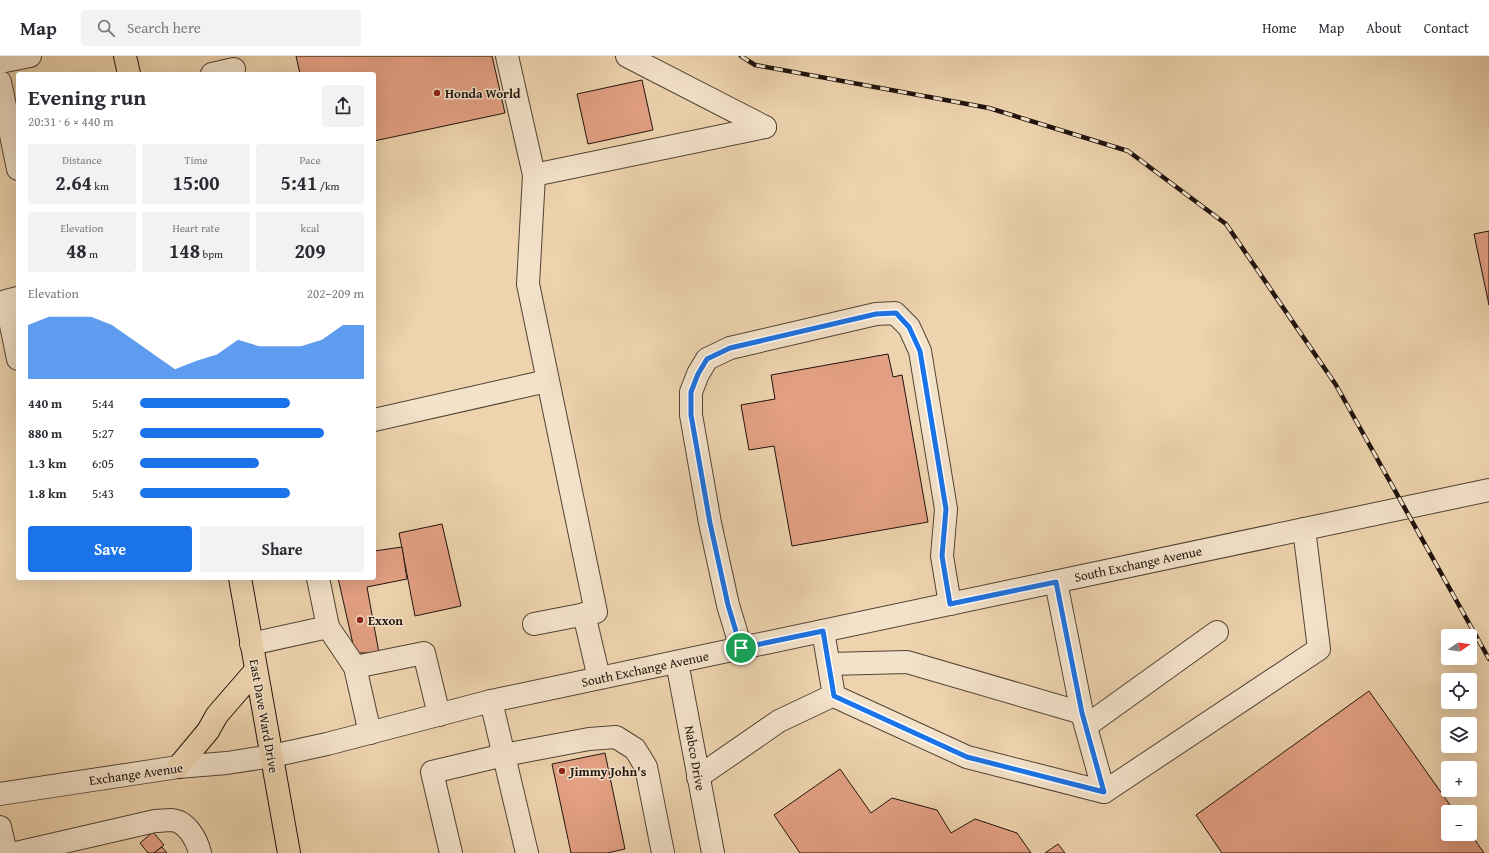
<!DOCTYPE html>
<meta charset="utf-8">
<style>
body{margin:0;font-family:"Gentium Book Plus",serif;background:#f2f2f3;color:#2b2b33;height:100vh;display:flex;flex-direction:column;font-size:15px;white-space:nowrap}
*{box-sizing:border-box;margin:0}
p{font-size:13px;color:#7c7c81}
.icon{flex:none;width:22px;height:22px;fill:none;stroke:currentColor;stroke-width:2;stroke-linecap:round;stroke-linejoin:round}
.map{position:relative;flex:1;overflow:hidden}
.sheet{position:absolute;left:16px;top:16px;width:360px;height:508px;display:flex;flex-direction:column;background:#fff;border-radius:4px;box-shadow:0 4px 16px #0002}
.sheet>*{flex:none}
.needle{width:26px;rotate:77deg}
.buttons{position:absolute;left:1441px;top:573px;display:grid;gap:8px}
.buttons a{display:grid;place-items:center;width:36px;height:36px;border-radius:4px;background:#fff;box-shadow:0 4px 16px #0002;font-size:20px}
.pin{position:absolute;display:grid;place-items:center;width:34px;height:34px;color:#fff;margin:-17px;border:2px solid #fff;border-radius:50%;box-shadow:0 1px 4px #0007}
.round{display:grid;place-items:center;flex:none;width:42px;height:42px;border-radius:4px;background:#f2f2f3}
.headline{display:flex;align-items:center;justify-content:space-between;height:68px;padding:0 12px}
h1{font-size:22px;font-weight:700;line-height:30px}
.stats{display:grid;grid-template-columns:repeat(3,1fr);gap:6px;height:68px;padding:4px 12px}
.stats div{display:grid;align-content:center;border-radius:4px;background:#f2f2f3;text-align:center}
.stats b{font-size:20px;font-weight:700}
.stats small{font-size:11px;font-weight:400}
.stats p{font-size:11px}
.chart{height:112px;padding:8px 12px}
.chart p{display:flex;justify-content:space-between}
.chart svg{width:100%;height:72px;margin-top:4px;fill:#1a73e8;opacity:.7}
.button{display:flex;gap:8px;margin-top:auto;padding:8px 12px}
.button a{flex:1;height:46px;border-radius:4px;background:#1a73e8;color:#fff;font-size:16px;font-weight:700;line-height:46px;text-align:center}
.button a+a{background:#f2f2f3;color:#2b2b33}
ul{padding:0 12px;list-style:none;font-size:13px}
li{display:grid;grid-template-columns:64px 48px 1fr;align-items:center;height:30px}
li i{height:10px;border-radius:5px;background:#1a73e8}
header{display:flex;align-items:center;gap:24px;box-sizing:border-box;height:56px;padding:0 20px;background:#fff;border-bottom:1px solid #e1e1e2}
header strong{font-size:19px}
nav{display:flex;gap:22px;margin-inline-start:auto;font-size:14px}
.search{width:280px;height:36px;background:#f2f2f3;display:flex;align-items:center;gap:10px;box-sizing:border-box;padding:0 14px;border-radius:4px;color:#7c7c81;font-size:15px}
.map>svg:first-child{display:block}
.building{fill:#e4a084;stroke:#1f130d}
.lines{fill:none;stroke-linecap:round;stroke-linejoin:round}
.minor-casing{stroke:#524335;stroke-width:24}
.major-casing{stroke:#1f130d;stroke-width:24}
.minor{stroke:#f3e2ca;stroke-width:22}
.major{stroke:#edd3ae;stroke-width:22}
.rail-casing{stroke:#1f130d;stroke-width:4.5}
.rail{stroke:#f3e2ca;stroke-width:3;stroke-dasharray:9;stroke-linecap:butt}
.route-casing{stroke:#fff;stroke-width:8}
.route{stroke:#1a73e8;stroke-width:5}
.poi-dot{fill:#8f2418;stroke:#f3e2ca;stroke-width:1.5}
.labels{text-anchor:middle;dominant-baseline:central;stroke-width:3;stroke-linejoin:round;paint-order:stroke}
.poi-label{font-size:13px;font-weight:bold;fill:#1f130d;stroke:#f3e2ca;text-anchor:start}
.street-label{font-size:13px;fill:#1f130d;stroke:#f3e2ca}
</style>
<header>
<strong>Map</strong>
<div class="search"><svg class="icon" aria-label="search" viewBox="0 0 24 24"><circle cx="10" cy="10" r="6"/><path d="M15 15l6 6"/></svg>Search here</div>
<nav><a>Home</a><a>Map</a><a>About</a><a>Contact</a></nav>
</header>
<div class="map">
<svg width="1489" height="797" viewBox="0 0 1489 797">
<rect width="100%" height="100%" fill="#edd3ae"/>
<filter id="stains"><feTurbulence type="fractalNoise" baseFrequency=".005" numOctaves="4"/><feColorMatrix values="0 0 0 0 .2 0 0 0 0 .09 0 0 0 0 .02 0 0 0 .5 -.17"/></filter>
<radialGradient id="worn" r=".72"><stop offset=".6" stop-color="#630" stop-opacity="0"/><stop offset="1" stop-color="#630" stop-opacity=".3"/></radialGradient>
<g class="building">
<polygon points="296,0 492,0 505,57 374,85 374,18 300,18"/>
<polygon points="642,24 653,74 588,88 577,38"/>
<polygon points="1489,175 1489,249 1474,178"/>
<polygon points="888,298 893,321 902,319 928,466 792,490 774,390 749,394 741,349 775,343 771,319"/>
<polygon points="442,468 461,550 415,560 399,477"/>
<polygon points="402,491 407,523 367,531 379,597 355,597 338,522 374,522 374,495"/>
<polygon points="1369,635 1455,756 1448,756 1448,778 1470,777 1484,797 1222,797 1196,759"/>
<polygon points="605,697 625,793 607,797 571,797 552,708"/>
<polygon points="840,713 871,757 892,742 937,754 951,777 975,763 1017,777 1031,797 800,797 774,759"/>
<polygon points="153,776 164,789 154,797 148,797 140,787"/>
<polygon points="1058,788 1065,797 1045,797"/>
<polygon points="162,791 167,797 154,797"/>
</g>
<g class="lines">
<defs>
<g id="minor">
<polyline points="507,0 534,119 528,228 596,556 534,568"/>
<polyline points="627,0 765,71"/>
<polyline points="0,6 30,0"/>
<polyline points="212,18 234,13"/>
<polyline points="0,26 18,113"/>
<polyline points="534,119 765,71"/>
<polyline points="18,242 6,245 18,303"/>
<polyline points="374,364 547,325"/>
<polyline points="1056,526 1082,657 1104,736"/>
<polyline points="584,558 599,622"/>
<polyline points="328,571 355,611 424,597 439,659"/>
<polyline points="823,575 834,640 967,701 1104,736 1319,593 1304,473"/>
<polyline points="251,588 328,571 318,522"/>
<polyline points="741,592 728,549 710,467 691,359 691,336 698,318 707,303 730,292 876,258 895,257 909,271 920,295 946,453 942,500 950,548"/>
<polyline points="677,606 713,797"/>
<polyline points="829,608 907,606 1082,657"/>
<polyline points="355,611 370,677"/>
<polyline points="491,645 527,797"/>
<polyline points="1086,670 1217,576"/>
<polyline points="698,721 779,665 834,639"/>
<polyline points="0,738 178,711 227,707 272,700 327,688 491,645 1489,434"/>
<polyline points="0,771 6,797"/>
<path d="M16 797 155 765C160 765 166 764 171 764 187 765 197 784 200 797"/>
<polyline points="451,797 432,716 504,699 589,683 616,681 635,693 646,711 663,797"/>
</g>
<g id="major">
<polyline points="125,0 129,18"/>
<polyline points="240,522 289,797"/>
<polyline points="178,711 208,675 217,659 256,614"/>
</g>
</defs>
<use href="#minor" class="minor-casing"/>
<use href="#major" class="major-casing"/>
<use href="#minor" class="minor"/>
<use href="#major" class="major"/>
<defs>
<polyline id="rail" points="741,0 755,9 989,52 1128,95 1226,168 1336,329 1489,603"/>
</defs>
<use href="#rail" class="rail-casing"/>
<use href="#rail" class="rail"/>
</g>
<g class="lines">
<defs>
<polygon id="route" points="896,257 909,271 920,295 946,453 942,500 950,548 1056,526 1082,657 1104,736 967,701 834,640 823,575 741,592 728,549 710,467 691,359 691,336 698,318 707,303 730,292 876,258"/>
</defs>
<use href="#route" class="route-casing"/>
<use href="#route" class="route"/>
</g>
<g class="poi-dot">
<circle cx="437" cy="37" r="4"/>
<circle cx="360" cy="564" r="4"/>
<circle cx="562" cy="715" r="4"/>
</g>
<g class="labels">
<g class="poi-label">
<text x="445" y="37">Honda World</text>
<text x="368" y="564">Exxon</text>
<text x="570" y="715">Jimmy John's</text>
</g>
<g class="street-label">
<text transform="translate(1138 508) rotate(-12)">South Exchange Avenue</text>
<text transform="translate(645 613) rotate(-12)">South Exchange Avenue</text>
<text transform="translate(264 660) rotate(80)">East Dave Ward Drive</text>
<text transform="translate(695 702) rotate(80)">Nabco Drive</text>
<text transform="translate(136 718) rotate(-8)">Exchange Avenue</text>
</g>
</g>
<rect width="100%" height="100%" filter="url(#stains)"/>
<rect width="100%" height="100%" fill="url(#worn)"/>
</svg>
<div class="buttons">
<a><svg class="needle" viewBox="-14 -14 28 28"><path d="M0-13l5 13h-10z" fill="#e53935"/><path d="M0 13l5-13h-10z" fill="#7c7c81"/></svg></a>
<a><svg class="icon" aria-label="locate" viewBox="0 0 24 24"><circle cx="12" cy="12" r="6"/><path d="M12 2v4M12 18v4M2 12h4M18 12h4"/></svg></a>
<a><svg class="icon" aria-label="layers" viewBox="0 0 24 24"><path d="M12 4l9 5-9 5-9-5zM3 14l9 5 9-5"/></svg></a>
<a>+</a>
<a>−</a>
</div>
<div class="pin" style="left:741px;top:592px;background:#1e9e55"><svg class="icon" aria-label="arrive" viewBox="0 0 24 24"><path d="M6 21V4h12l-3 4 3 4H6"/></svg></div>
<section class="sheet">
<div class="headline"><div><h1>Evening run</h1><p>20:31 · 6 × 440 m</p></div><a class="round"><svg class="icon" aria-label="share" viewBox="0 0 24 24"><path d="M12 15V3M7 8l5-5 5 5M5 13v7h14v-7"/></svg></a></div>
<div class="stats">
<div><p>Distance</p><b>2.64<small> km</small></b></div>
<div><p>Time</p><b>15:00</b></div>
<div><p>Pace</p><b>5:41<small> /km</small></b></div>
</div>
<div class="stats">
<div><p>Elevation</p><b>48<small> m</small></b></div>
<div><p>Heart rate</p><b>148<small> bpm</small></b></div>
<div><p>kcal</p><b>209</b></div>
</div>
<div class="chart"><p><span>Elevation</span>202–209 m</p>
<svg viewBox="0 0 160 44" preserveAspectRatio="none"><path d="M0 44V11L10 6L20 6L30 6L40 11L50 20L60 29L70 38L80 33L90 29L100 20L110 24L120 24L130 24L140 20L150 11L160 11V44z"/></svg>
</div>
<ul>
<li><b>440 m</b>5:44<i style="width:67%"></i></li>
<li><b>880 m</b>5:27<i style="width:82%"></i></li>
<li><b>1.3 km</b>6:05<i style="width:53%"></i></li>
<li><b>1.8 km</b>5:43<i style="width:67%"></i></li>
</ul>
<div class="button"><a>Save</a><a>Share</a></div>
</section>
</div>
